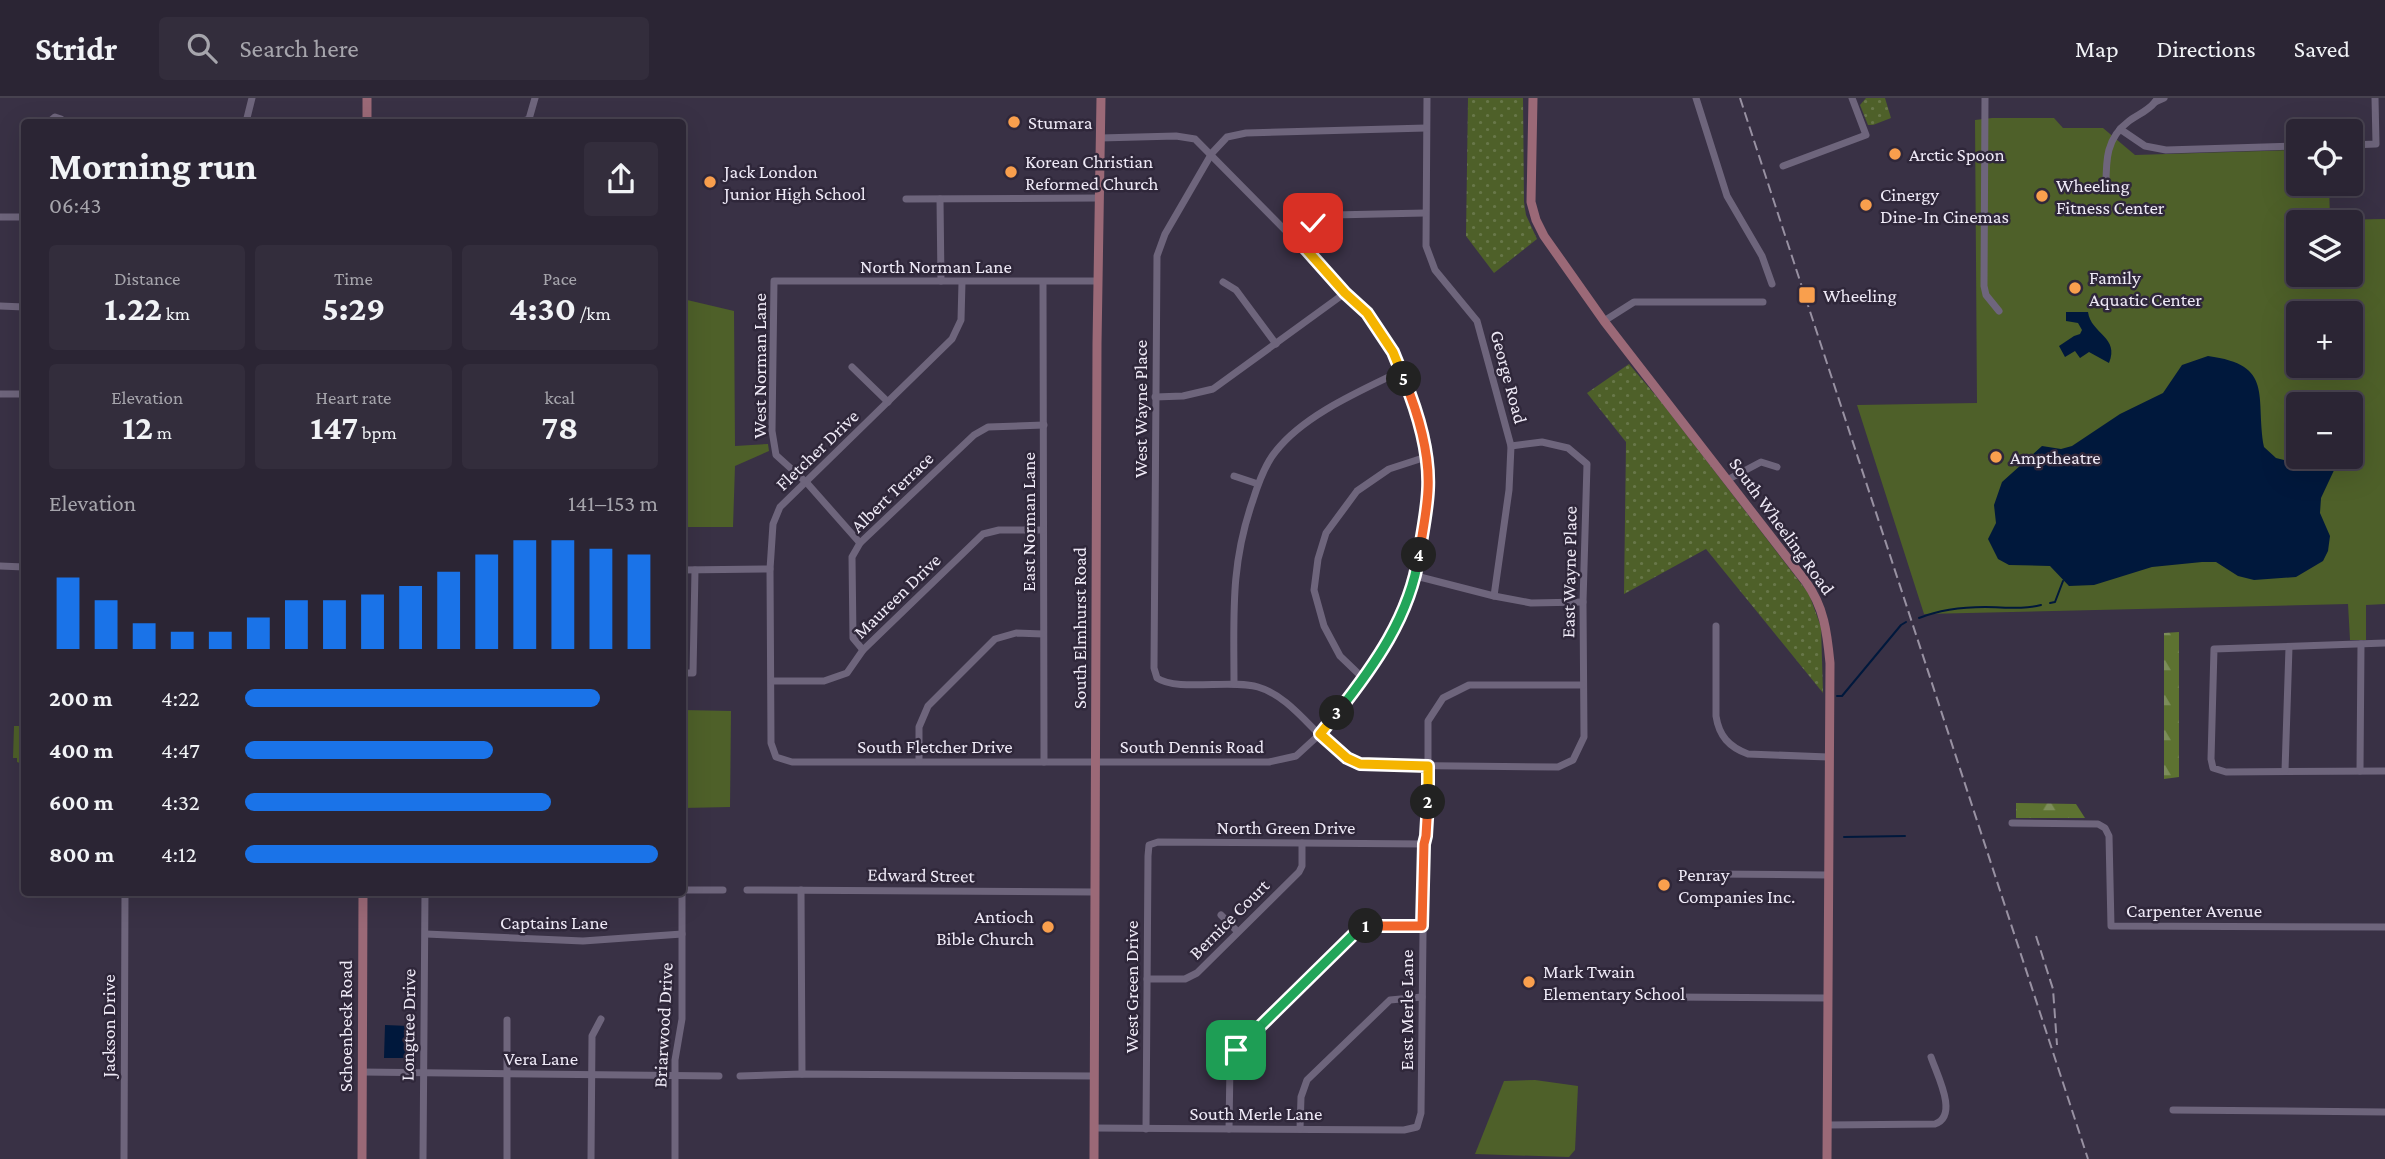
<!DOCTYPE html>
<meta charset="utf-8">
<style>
body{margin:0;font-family:"Crimson Pro",serif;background:#332d3c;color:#f1f3f6;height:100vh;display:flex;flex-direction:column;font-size:26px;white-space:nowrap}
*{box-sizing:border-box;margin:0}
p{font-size:23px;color:#a6a5ac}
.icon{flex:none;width:38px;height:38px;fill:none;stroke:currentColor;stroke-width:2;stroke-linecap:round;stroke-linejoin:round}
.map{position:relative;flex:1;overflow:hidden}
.sheet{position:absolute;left:21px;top:21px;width:665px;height:777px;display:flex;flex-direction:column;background:#2b2534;border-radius:7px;box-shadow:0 7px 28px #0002,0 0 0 2px #47424f}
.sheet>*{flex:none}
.buttons{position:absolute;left:2286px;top:21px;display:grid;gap:14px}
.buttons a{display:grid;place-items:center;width:77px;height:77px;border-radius:7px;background:#2b2534;box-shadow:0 7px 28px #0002,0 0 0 2px #47424f;font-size:35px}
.pin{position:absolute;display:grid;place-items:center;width:60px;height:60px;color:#fff;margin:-30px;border-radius:14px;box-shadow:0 4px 10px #0006}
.km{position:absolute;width:35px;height:35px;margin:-18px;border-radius:50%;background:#222;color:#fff;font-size:19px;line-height:35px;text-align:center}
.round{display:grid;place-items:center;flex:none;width:74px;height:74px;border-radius:7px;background:#332d3c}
.headline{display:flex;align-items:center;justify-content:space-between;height:119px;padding:0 28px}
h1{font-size:38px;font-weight:700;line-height:52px}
.figures{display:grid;grid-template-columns:repeat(3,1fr);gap:10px;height:119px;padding:7px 28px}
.figures div{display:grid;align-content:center;border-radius:7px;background:#332d3c;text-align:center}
.figures b{font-size:35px;font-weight:700}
.figures small{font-size:19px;font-weight:400}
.figures p{font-size:19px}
.chart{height:196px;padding:14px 28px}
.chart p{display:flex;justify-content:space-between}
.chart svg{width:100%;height:126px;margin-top:7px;stroke:#1a73e8;stroke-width:6}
ul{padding:0 28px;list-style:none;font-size:23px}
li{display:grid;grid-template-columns:112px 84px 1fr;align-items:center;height:52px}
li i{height:18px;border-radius:9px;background:#1a73e8}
header{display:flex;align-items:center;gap:42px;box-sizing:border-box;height:98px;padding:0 35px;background:#2b2534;border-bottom:2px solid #47424f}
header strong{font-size:33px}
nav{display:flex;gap:38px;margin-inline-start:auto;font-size:24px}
.search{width:490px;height:63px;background:#332d3c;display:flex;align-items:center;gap:18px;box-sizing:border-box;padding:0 24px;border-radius:7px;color:#a6a5ac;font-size:26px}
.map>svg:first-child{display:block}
.grass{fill:url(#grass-dots)}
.forest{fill:url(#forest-firs)}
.green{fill:#4e6029;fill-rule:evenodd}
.water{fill:#00183c}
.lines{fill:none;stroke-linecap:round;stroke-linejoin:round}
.stream{stroke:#00183c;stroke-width:2}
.minor{stroke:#6e657c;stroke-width:7}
.major{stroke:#9b6977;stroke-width:9}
.rail{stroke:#9891a2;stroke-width:2;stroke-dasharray:10 5;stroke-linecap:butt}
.split-1-casing{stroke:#fff;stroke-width:14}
.split-2-casing{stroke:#fff;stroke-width:14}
.split-3-casing{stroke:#fff;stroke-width:14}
.split-4-casing{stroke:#fff;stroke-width:14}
.split-5-casing{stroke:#fff;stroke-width:14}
.split-6-casing{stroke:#fff;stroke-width:14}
.split-1{stroke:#22a559;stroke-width:9}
.split-2{stroke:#f0652b;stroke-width:9}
.split-3{stroke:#f5b400;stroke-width:9}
.split-4{stroke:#22a559;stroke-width:9}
.split-5{stroke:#f0652b;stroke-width:9}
.split-6{stroke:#f5b400;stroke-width:9}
.poi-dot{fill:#f99f4d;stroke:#2f273a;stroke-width:2.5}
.labels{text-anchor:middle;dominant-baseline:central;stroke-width:5;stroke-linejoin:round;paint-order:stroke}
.poi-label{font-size:19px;fill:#eee9f6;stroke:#2f273a;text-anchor:start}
.street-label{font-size:19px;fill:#eee9f6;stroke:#2f273a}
</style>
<header>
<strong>Stridr</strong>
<div class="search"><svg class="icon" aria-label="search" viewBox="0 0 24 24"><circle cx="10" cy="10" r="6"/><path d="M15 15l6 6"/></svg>Search here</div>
<nav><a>Map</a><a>Directions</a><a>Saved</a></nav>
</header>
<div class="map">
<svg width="2385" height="1061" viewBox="0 0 2385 1061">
<defs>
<pattern id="grass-dots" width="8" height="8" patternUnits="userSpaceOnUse" patternTransform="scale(1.75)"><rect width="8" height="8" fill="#4e6029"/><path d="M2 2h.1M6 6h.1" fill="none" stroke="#687749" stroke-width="1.8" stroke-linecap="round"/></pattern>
<pattern id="forest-firs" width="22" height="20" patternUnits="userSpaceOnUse" patternTransform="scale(1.75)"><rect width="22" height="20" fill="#5d7231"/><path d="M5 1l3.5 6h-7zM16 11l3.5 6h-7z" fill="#7c8d5a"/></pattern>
</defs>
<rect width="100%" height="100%" fill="#393145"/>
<g class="grass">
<polygon points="1468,0 1523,0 1524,104 1526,117 1537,141 1494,175 1466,138"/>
<polygon points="1866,0 1885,0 1891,20 1873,27 1868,27 1860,7"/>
<polygon points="1629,266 1662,305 1809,496 1821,529 1823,595 1706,451 1624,496 1626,344 1587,295"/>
</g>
<g class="forest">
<polygon points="2179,534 2179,679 2164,681 2164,535"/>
<polygon points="2016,705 2076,706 2085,720 2016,720"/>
</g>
<g class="green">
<path d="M1992 20H2054L2063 30H2103L2135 57 2298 52V86H2329L2330 122 2385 121V506L2366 507V542H2350L2348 506 1924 516 1857 307 1977 305 1975 22ZM2298 124H2350V177H2298ZM2298 215H2350V268H2298ZM2298 306H2350V359H2298Z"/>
<polygon points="683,201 734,213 735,348 768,346 769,353 735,368 733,429 683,429"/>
<polygon points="683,612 731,613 730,709 683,710"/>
<path d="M14 628H20C27 637 27 656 22 666L17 664V660H13Z"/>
<polygon points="1535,982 1578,988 1575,1052 1569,1059 1475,1056 1504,983"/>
</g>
<g class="water">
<path d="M2066 214H2088C2091 236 2120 239 2109 265L2089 254 2080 260 2075 253 2065 259 2059 248 2074 238 2080 236 2082 232 2078 225 2066 223Z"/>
<path d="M2208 258C2275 267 2255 298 2264 349L2276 360 2300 366 2312 359H2337L2336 368 2321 400 2320 415 2330 438 2328 453 2323 463 2296 479 2254 482 2238 478 2216 464H2202L2152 469 2094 487 2069 488 2050 468 2009 467 1998 461 1988 441 1996 425 1994 407 2002 384 2042 348 2061 351 2072 348 2120 316 2163 295 2182 267Z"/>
<polygon points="385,927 409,928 407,960 384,960"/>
</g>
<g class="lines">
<g class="stream">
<polyline points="2050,505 2055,504 2063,483"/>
<path d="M1919 520C1939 512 1964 509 1985 509 2004 509 2023 512 2041 507"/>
<polyline points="1837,598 1842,598 1901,527 1906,524"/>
<polyline points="1844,739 1905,738"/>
</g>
<g class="minor">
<polyline points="1427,0 1426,148 1435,172 1477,223 1511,348 1509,392 1494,498"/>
<polyline points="1696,0 1727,98 1762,158 1772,186"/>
<polyline points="1985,0 1984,188 1986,197 1999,213"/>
<polyline points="2157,1 2155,4 2164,0"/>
<polyline points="49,24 55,19 61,21 63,24"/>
<polyline points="246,24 252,0"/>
<polyline points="520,24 529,21 535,0"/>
<path d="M1426 30 1246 35 1227 39 1212 55 1165 136 1157 158 1154 570 1157 580C1177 594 1232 581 1258 589 1300 601 1325 659 1366 667L1558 669 1573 662 1584 639 1583 504 1587 366 1568 350 1542 344 1511 348"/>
<polyline points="2120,31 2145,48 2166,52 2298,48"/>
<polyline points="2350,47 2376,46 2375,0"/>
<polyline points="1783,68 1866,37 1852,0"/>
<path d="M2106 88C2106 62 2106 40 2129 23 2137 17 2148 13 2155 4"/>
<polyline points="906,101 1099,100"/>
<polyline points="940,101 941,183"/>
<polyline points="0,119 24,119"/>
<polyline points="1296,140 1313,125 1333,117 1425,115"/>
<polyline points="962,184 961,222 952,241 780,409 773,426 770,471 771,645 776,659 792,664 1269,664 1296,658 1320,636 1364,581 1394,534 1416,478 1428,391 1426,359 1416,309 1393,254 1367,215 1195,41 1176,38 1100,40"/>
<polyline points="1043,184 1044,664"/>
<polyline points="1223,184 1236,192 1276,246"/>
<polyline points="0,208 24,209"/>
<polyline points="1604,223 1634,204 1763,204"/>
<polyline points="852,269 888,304"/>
<polyline points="0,296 24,296"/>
<polyline points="1155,299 1183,298 1213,291 1345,195"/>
<polyline points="1234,378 1258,386"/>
<polyline points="1727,382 1761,364 1777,369"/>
<polyline points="860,445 807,385 776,357 772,333 774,183 1097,183"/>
<polyline points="0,468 24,469"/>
<polyline points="682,472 770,471"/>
<polyline points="1416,478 1494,498 1531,505 1583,504"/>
<path d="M1716 528V618C1719 638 1729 649 1748 656L1828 659"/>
<polyline points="2385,545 2214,551 2211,661 2213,670 2226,674 2385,673"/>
<polyline points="863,552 853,540 852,459 860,445 974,337 988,329 1044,327"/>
<polyline points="682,575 693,575 695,472"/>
<polyline points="1364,581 1340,558 1324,528 1314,492 1318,461 1326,435 1357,393 1389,371 1426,359"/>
<polyline points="772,583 824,583 847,575 863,552 983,436 999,432 1043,432"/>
<path d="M1234 586C1234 518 1230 467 1253 402 1258 386 1265 366 1276 353 1304 317 1360 293 1401 273"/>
<polyline points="919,663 919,629 928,608 995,541 1016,535 1043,536"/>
<polyline points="2285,673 2289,549"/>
<polyline points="2360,673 2361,546"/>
<polyline points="2012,725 2098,726 2105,730 2109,738 2111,828 2385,829"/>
<polyline points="682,763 682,769"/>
<polyline points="1713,776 1827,777"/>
<polyline points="682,792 723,792"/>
<polyline points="747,792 1095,794"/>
<polyline points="801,792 802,976"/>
<polyline points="1221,817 1237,833"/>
<polyline points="426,836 583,843 682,836"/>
<polyline points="1147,881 1185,881 1197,875 1299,774 1302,768 1302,745"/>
<polyline points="1671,899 1827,900"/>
<polyline points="362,974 719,978"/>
<polyline points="740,978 802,976 1094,978"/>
<polyline points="2173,1012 2385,1014"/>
<path d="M1828 1027 1935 1026C1959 1018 1937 977 1931 959"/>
<polyline points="1094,1030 1404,1032 1417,1029 1421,1015 1424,746 1428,724 1428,623 1443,600 1469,587 1583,587"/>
<polyline points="1146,1031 1148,758 1149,747 1158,744 1424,746"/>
<polyline points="1229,1031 1230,966 1239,948 1362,830 1369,827 1422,828"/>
<polyline points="1300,1031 1301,999 1307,982 1390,902 1422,899"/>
<polyline points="124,1061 125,794"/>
<polyline points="423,1061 425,794"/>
<polyline points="507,1061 507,922"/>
<polyline points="591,1061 592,938 601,921"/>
<polyline points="675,1061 675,962 682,921 682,794"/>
</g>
<g class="major">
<polyline points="367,0 367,24"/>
<path d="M1533 0 1531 104 1536 122 1544 138 1604 223 1806 484C1824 509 1827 534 1830 565L1827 1061"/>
<polyline points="362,1061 363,794"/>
<polyline points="1094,1061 1097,246 1101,0"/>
</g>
<g class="rail">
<polyline points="1740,0 2088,1061"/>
<polyline points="2036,838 2053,891 2057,947"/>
</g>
</g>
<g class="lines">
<defs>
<polyline id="split-1" points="1236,952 1356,834 1366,828"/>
<polyline id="split-2" points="1366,828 1422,828 1424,746 1426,738 1428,704"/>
<polyline id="split-3" points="1337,615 1320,636 1347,660 1360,666 1428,668 1428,704"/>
<path id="split-4" d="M1337 615C1374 568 1410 518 1419 457"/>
<path id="split-5" d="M1404 281C1418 315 1430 355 1428 392 1427 414 1422 436 1419 457"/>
<polyline id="split-6" points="1313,125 1296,140 1345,195 1367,215 1393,254 1404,281"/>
</defs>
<use href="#split-1" class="split-1-casing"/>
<use href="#split-2" class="split-2-casing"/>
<use href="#split-3" class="split-3-casing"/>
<use href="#split-4" class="split-4-casing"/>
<use href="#split-5" class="split-5-casing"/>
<use href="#split-6" class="split-6-casing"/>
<use href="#split-1" class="split-1"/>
<use href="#split-2" class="split-2"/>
<use href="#split-3" class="split-3"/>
<use href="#split-4" class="split-4"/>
<use href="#split-5" class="split-5"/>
<use href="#split-6" class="split-6"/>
</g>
<g class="poi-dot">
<circle cx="1014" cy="24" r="7"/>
<circle cx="1895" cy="56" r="7"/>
<circle cx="1011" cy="74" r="7"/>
<circle cx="710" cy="84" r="7"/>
<circle cx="2042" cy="98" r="7"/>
<circle cx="1866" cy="107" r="7"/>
<circle cx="2075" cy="190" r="7"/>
<rect x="1798" y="188" width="18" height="18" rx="3.5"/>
<circle cx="1996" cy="359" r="7"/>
<circle cx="1664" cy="787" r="7"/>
<circle cx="1048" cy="829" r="7"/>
<circle cx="1529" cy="884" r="7"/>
</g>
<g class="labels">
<g class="poi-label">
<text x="1028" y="24">Stumara</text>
<text x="1909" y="56">Arctic Spoon</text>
<text x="1025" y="63">Korean Christian<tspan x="1025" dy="22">Reformed Church</tspan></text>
<text x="724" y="73">Jack London<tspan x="724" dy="22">Junior High School</tspan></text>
<text x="2056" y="87">Wheeling<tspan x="2056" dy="22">Fitness Center</tspan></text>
<text x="1880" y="96">Cinergy<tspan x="1880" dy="22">Dine-In Cinemas</tspan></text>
<text x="2089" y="179">Family<tspan x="2089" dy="22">Aquatic Center</tspan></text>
<text x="1823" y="197">Wheeling</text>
<text x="2010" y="359">Amptheatre</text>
<text x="1678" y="776">Penray<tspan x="1678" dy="22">Companies Inc.</tspan></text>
<text x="1034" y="818" text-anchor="end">Antioch<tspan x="1034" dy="22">Bible Church</tspan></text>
<text x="1543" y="873">Mark Twain<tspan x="1543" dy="22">Elementary School</tspan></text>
</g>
<g class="street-label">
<text x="936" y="168">North Norman Lane</text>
<text transform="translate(759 268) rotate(-90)">West Norman Lane</text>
<text transform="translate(1509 279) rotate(75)">George Road</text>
<text transform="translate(1140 311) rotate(-90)">West Wayne Place</text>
<text transform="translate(817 352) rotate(-44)">Fletcher Drive</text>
<text transform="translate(892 394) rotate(-44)">Albert Terrace</text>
<text transform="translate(1028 424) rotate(-90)">East Norman Lane</text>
<text transform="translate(1782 428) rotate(54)">South Wheeling Road</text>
<text transform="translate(1569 474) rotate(-89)">East Wayne Place</text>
<text transform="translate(897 498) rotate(-44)">Maureen Drive</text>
<text transform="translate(1079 530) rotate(-90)">South Elmhurst Road</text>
<text x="935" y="648">South Fletcher Drive</text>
<text x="1192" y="648">South Dennis Road</text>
<text x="1286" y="729">North Green Drive</text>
<text transform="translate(921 777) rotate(1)">Edward Street</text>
<text x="2194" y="812">Carpenter Avenue</text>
<text transform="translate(1229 821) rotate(-45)">Bernice Court</text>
<text x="554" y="824">Captains Lane</text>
<text transform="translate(1131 889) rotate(-90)">West Green Drive</text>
<text transform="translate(1406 912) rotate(-90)">East Merle Lane</text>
<text transform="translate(408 927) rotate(-89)">Longtree Drive</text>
<text transform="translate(663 927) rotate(-87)">Briarwood Drive</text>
<text transform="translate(108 928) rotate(-90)">Jackson Drive</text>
<text transform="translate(345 928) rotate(-90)">Schoenbeck Road</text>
<text x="541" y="960">Vera Lane</text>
<text x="1256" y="1015">South Merle Lane</text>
</g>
</g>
</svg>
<div class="buttons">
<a><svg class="icon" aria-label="locate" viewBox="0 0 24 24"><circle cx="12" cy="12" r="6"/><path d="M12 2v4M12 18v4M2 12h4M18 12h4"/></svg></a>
<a><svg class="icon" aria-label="layers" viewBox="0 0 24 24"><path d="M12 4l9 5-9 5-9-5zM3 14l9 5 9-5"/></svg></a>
<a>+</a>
<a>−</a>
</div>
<div class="pin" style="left:1236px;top:952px;background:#1e9e55"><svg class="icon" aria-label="arrive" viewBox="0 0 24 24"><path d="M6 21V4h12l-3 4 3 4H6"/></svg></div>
<div class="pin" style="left:1313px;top:125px;background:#d93025"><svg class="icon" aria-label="check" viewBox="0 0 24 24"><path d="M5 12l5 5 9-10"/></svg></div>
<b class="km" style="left:1366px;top:828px">1</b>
<b class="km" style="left:1428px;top:704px">2</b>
<b class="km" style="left:1337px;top:615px">3</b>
<b class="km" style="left:1419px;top:457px">4</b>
<b class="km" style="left:1404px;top:281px">5</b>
<section class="sheet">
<div class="headline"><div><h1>Morning run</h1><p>06:43</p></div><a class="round"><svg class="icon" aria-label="share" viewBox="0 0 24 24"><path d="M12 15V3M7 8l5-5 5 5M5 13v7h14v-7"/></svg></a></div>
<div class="figures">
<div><p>Distance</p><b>1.22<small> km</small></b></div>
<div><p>Time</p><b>5:29</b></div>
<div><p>Pace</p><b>4:30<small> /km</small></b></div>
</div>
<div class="figures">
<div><p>Elevation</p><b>12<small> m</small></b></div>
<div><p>Heart rate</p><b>147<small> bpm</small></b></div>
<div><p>kcal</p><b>78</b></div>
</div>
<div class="chart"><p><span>Elevation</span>141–153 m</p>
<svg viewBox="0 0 160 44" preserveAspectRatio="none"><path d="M5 44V19M15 44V27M25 44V35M35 44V38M45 44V38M55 44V33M65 44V27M75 44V27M85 44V25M95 44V22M105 44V17M115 44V11M125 44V6M135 44V6M145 44V9M155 44V11"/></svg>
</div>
<ul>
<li><b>200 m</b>4:22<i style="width:86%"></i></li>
<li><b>400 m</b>4:47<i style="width:60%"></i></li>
<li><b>600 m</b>4:32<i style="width:74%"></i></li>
<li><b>800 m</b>4:12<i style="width:100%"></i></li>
</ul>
</section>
</div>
